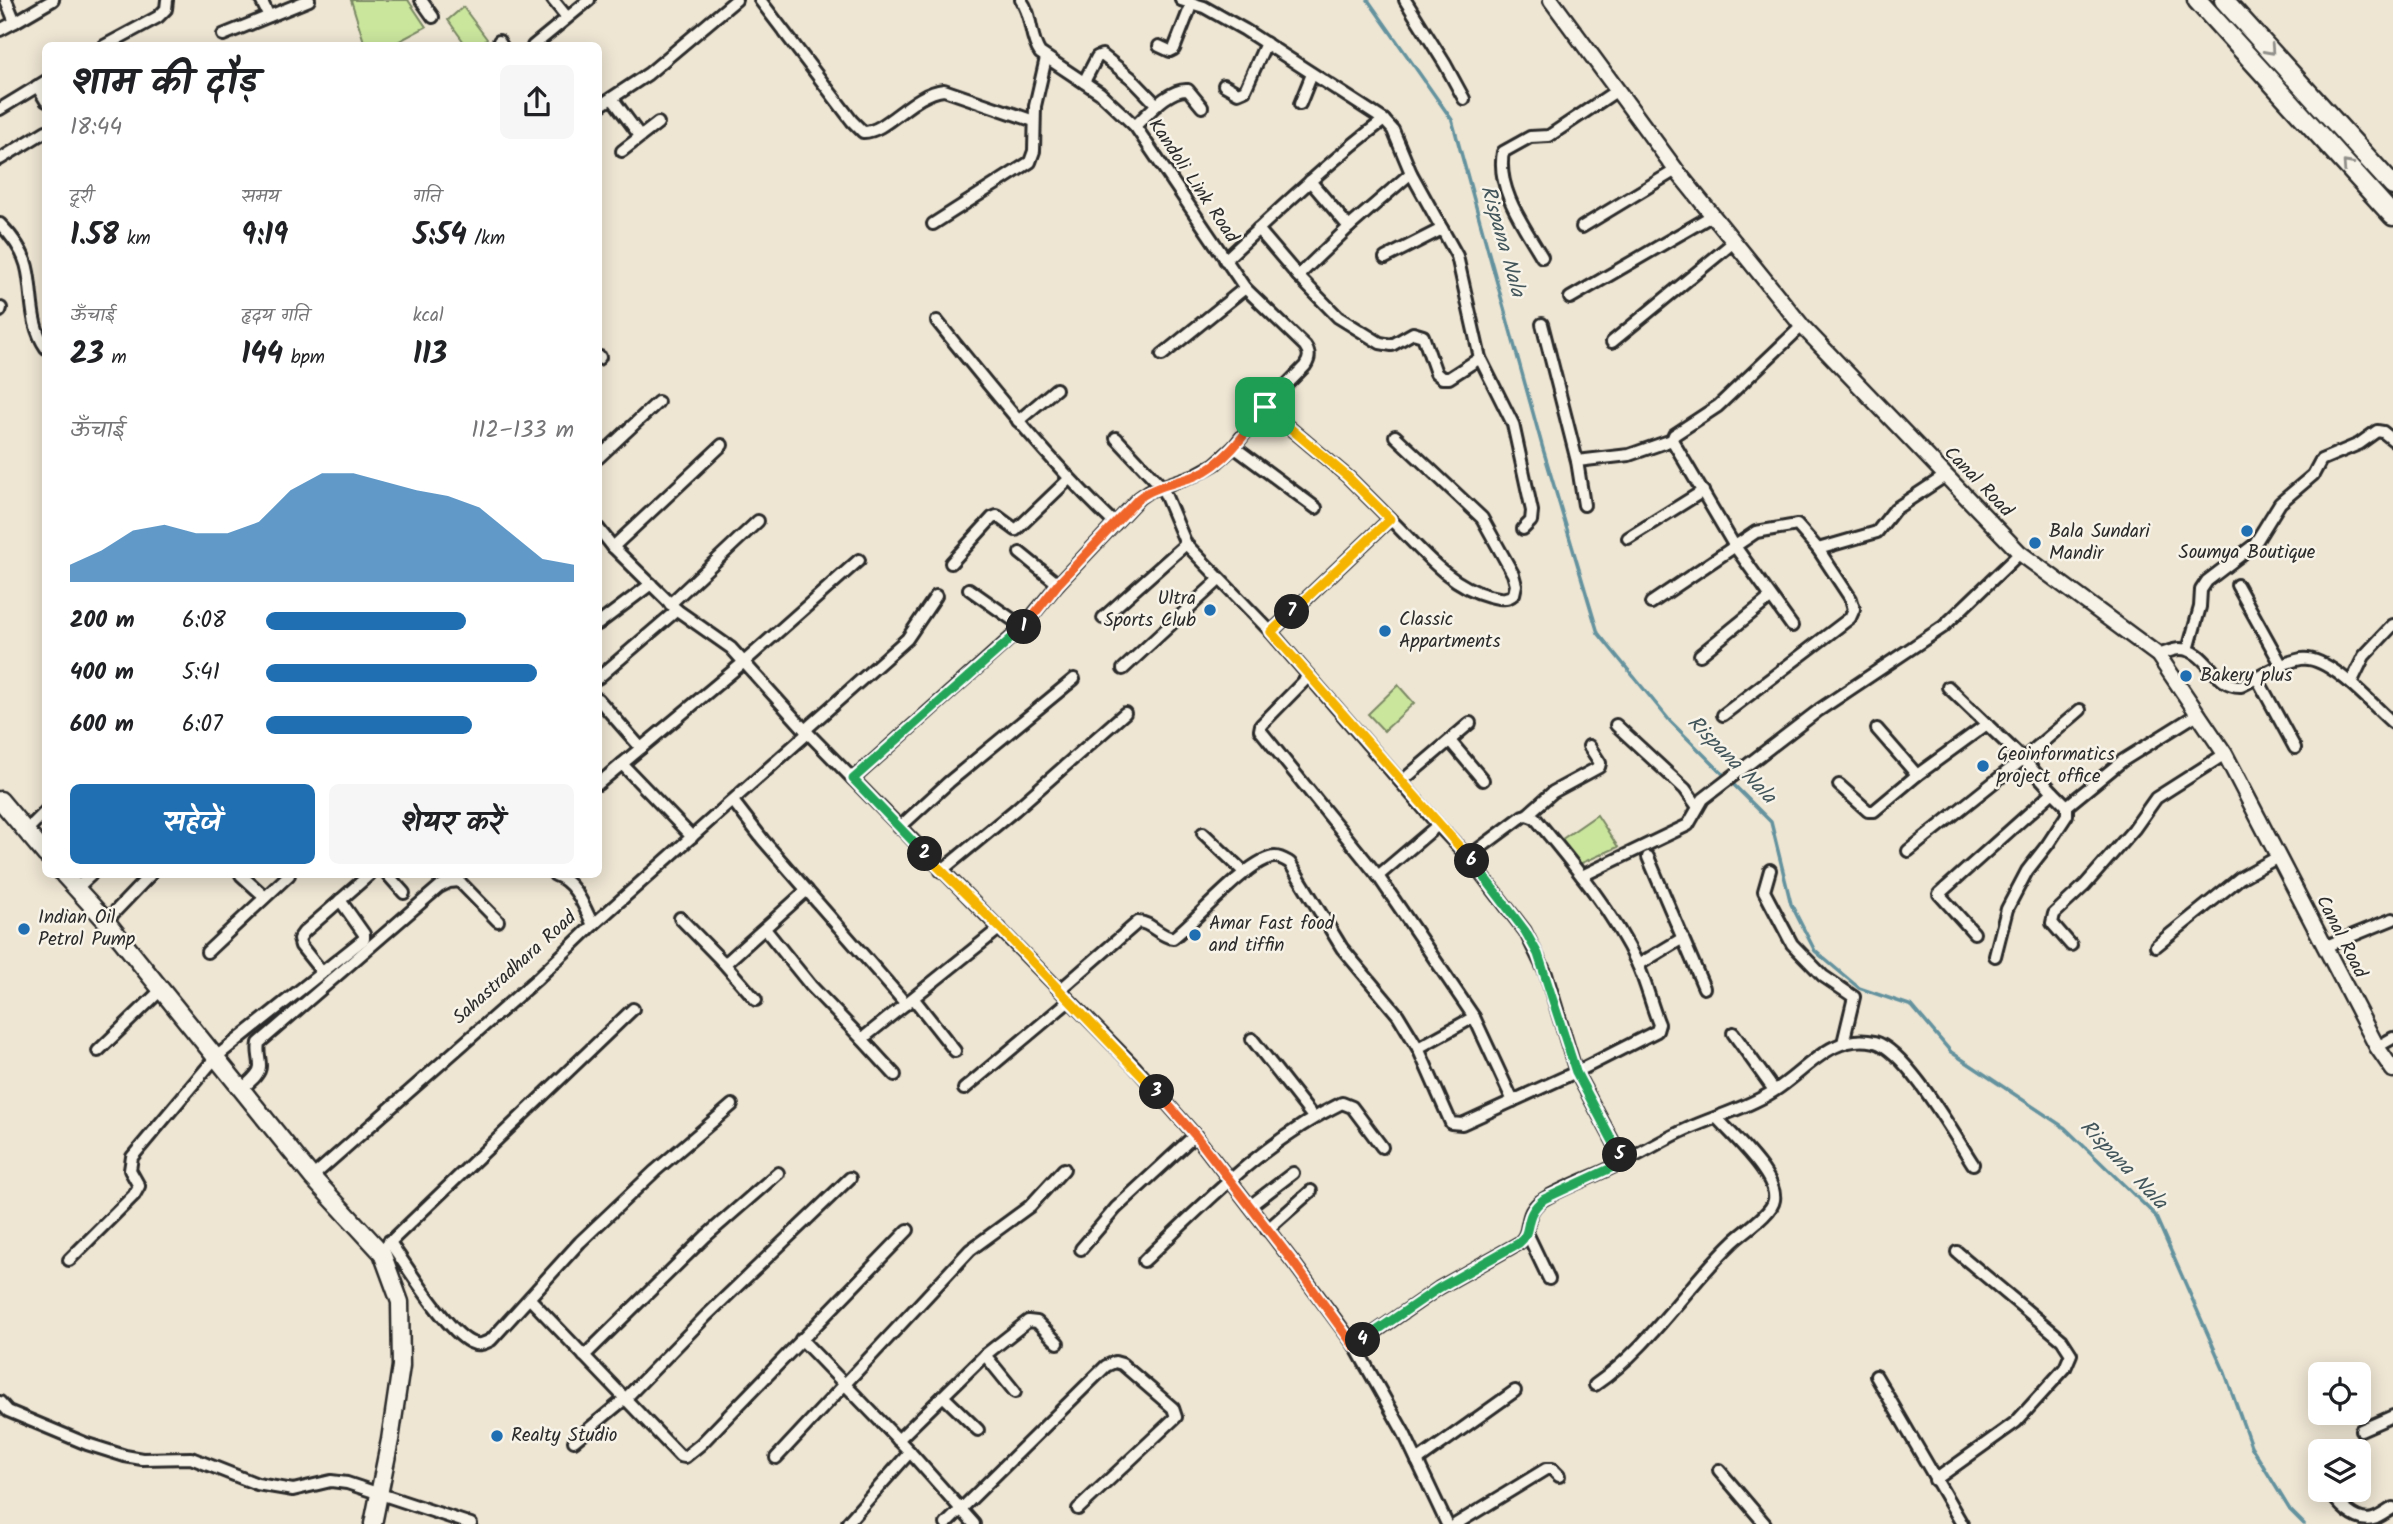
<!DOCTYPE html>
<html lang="hi">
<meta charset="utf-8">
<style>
body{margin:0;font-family:Kalam,"Playpen Sans Deva",sans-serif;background:#f6f6f6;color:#202124;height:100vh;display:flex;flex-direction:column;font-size:26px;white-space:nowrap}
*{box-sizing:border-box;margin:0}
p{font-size:23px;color:#757577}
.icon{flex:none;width:38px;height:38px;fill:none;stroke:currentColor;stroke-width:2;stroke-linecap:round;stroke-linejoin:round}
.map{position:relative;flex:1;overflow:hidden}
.sheet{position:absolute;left:42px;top:42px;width:560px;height:836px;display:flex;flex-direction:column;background:#fff;border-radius:10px;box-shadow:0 4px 18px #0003}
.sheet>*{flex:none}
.fabs{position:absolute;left:2308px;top:1362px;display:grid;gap:14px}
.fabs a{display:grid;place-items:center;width:63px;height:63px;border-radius:10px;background:#fff;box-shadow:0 4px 18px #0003;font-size:35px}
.pin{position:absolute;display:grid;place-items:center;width:60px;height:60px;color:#fff;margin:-30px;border-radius:14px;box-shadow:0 4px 10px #0006}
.km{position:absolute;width:35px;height:35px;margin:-18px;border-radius:50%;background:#222;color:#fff;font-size:19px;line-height:35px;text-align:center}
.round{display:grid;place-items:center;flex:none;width:74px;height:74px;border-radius:10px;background:#f6f6f6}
.headline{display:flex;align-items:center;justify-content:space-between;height:119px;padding:0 28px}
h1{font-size:38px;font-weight:700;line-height:52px}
.stats{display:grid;grid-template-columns:repeat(3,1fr);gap:10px;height:119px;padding:7px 28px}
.stats div{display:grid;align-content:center}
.stats b{font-size:30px;font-weight:700}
.stats small{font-size:19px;font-weight:400}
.stats p{font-size:19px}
.chart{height:196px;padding:14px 28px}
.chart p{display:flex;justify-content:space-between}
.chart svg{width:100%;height:126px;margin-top:7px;fill:#1f6fb2;opacity:.7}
.action{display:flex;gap:14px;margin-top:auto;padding:14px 28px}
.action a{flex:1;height:80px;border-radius:10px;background:#1f6fb2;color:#fff;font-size:28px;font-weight:700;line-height:80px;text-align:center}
.action a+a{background:#f6f6f6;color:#202124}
ul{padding:0 28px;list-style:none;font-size:23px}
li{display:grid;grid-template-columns:112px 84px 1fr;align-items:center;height:52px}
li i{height:18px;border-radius:9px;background:#1f6fb2}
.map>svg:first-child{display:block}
.green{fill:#cae69d;stroke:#7a8864;stroke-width:2}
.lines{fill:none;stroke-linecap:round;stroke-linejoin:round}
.stream{stroke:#64929e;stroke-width:3.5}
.minor-casing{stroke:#2b2b2b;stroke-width:16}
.tertiary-casing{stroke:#2b2b2b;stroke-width:19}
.secondary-casing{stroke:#2b2b2b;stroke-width:21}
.primary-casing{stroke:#2b2b2b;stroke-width:23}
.minor{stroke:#f7f3e8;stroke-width:10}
.tertiary{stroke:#f7f3e8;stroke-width:14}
.secondary{stroke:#f7f3e8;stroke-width:16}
.primary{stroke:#f7f3e8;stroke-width:18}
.oneway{stroke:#918f8a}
.split-1-casing{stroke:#fff;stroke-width:14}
.split-2-casing{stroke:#fff;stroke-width:14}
.split-3-casing{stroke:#fff;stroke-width:14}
.split-4-casing{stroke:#fff;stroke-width:14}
.split-5-casing{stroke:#fff;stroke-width:14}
.split-6-casing{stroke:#fff;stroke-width:14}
.split-7-casing{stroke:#fff;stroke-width:14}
.split-8-casing{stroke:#fff;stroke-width:14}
.split-1{stroke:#f0652b;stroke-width:9}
.split-2{stroke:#22a559;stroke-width:9}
.split-3{stroke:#f5b400;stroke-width:9}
.split-4{stroke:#f0652b;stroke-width:9}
.split-5{stroke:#22a559;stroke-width:9}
.split-6{stroke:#22a559;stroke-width:9}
.split-7{stroke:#f5b400;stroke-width:9}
.split-8{stroke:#f5b400;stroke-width:9}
.poi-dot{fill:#1f6fb2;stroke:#f7f3e8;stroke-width:2.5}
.labels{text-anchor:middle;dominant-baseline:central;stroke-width:5;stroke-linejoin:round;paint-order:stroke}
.street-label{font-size:19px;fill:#2b2b2b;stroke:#f7f3e8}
.poi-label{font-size:19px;fill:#2b2b2b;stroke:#f7f3e8;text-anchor:start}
.water-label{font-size:21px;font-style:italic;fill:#43565b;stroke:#f7f3e8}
</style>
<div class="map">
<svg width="2393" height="1524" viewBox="0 0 2393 1524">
<rect width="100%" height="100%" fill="#eee5d3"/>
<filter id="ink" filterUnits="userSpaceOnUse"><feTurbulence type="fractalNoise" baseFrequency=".0143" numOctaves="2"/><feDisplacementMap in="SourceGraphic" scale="14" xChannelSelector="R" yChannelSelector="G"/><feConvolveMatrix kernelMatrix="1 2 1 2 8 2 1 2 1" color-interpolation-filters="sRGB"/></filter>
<g filter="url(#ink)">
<g class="green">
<polygon points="351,0 408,0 426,27 392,45 365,45"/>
<polygon points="463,7 487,39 480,45 466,45 448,20"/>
<polygon points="1398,685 1414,703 1384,731 1368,714"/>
<polygon points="1597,815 1618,847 1575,866 1558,842"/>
</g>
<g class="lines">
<polyline class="stream" points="1368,0 1452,120 1543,449 1598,633 1670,721 1771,822 1791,904 1815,951 1859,988 1912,1006 1951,1052 2065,1128 2155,1215 2225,1373 2251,1446 2290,1510 2304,1524"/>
<defs>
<g id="minor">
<polyline points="261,0 269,16"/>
<polyline points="421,0 433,17"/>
<polyline points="553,0 566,16"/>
<path d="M760 0 852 121 863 132C886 133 913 93 944 90L1034 121"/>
<polyline points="1181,0 1204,7 1245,30 1384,120 1393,130 1411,173 1457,256 1480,358 1513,424 1532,511 1531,521 1523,529"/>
<polyline points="1405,0 1445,64 1464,99"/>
<polyline points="15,22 53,0"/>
<polyline points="0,30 15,22 6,0"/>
<polyline points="223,35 309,0"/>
<polyline points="499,41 502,46"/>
<polyline points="104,46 158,17 166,9 167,0"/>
<polyline points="533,46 589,0"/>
<polyline points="1159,46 1170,51 1174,49 1192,3"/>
<polyline points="1084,82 1097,57 1102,55 1131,78 1157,105"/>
<polyline points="1224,85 1238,93 1245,90 1266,43"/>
<polyline points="37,86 46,101"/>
<polyline points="612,98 640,136"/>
<polyline points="1300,104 1312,74"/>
<polyline points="598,107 648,74 736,0"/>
<polyline points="0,109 46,81"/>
<path d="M1135 126C1148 114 1169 88 1188 90L1202 107"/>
<polyline points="622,151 658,123"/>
<polyline points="0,159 46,131"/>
<polyline points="1310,181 1349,227"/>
<path d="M0 224C13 237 25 254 28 272 33 299 30 325 46 348"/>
<polyline points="933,224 1030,162 1034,151 1035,106 1046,58"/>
<polyline points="1582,227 1676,170"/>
<polyline points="1258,229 1298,276 1349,227 1411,173"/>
<path d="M1542 257C1524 226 1496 189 1503 152L1530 137 1549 136 1616 91"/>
<polyline points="1385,258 1442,229"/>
<path d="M1225 260C1277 212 1327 163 1384 120"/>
<polyline points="1298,276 1338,317 1380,343 1392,345 1413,333 1423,336 1436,373 1442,378 1449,378 1480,358"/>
<polyline points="1570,298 1713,215"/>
<polyline points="0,311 1,308"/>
<path d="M937 321C994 392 1050 462 1115 524"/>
<polyline points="1542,324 1577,461 1584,505"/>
<polyline points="1612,342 1735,241"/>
<polyline points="1162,355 1245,288"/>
<polyline points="598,359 600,357"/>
<polyline points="1265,407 1348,477 1390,519"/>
<polyline points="1018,421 1056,389"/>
<path d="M1116 438 1162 487 1186 544 1271 632 1438 825 1468 857 1525 931 1546 974 1576 1072 1657 1031 1659 1024C1651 1005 1646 982 1637 963 1612 910 1572 863 1535 818L1527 815 1523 816 1468 857"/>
<polyline points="1234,447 1316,508"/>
<polyline points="598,458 658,402"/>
<polyline points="1577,461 1629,455 1672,440"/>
<polyline points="598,528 613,547 677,610 731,648 805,730 1134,1066 1195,1135 1293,1262 1355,1346 1404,1433 1447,1524"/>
<polyline points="1628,538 1703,491"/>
<polyline points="613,547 722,445"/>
<polyline points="1020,553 1058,584"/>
<polyline points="951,563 992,518 997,516 1016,530 1069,479"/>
<polyline points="2237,585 2282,666"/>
<polyline points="969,589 1023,627"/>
<polyline points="1651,603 1756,532 1797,525 1818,549"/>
<polyline points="670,604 758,521"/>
<polyline points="1103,618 1186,544"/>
<polyline points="598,624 651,584"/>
<polyline points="1792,626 1734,545 1672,440 1674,435 1718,406 1802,326"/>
<path d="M1271 632 1390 519C1420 548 1447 585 1489 596 1499 598 1506 601 1514 594L1516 585 1513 574 1482 518 1395 436"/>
<polyline points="2188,650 2200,607 2201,590 2207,581 2254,545 2280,503 2313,475 2321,460 2359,444 2377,431 2383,432 2393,440"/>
<polyline points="1700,655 1770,598"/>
<path d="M2158 655C2165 653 2173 649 2180 649 2208 649 2213 687 2241 686 2260 677 2280 663 2301 659 2329 654 2373 706 2393 723"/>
<polyline points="1123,669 1219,580"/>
<polyline points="1309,676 1261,725 1260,730 1378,876 1438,825"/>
<polyline points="598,678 677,610"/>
<polyline points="2257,678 2295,748"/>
<polyline points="2351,683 2364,656 2393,625"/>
<polyline points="1948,687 2023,759 2053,792"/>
<polyline points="598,699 641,748"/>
<polyline points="1723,715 1850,618 1854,609 1851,599 1818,549 1877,532 1895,509 1945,476"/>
<polyline points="1616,725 1685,789 1698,807"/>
<polyline points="1877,729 1917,775"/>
<polyline points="805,730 907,639 936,596"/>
<polyline points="1450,741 1483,780"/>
<polyline points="622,764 692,837"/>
<path d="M853 779 1023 627 1058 584 1139 498 1149 491 1195 475 1215 464 1234 447 1265 407 1305 366C1310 359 1310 353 1305 346L1245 288 1135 126 1100 93 1040 53C1029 37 1033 16 1021 0"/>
<polyline points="1401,782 1470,723"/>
<polyline points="598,784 744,662 859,560"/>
<polyline points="1839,785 1868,811 1874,811 1917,775 1987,724"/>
<polyline points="733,801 763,840 906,1004"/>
<polyline points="1527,815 1553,792 1599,767 1600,763 1589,746"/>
<polyline points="900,827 949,782 1074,679"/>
<polyline points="25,832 46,811"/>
<polyline points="1203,833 1245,873"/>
<polyline points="1908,851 2023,759 2080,710"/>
<polyline points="1648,857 1704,988"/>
<polyline points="1770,870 1764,891 1792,944 1823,976 1854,997 1843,1043"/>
<polyline points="941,871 1015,810 1125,713"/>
<polyline points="241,875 265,897"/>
<polyline points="388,875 404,893"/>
<path d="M555 875C576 882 584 907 593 925"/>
<polyline points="1378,876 1474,1017 1513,1101"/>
<polyline points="1582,876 1688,825 1703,799 1819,710 1943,627 2020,553"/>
<polyline points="76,889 91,875"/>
<polyline points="680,918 722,961 727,962 807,890"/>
<polyline points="106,921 150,875"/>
<polyline points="765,929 811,986 862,1039 1000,928"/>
<polyline points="1974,933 1939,894 2053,792 2067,806"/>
<polyline points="2071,945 2052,923 2054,914 2085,885 2134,829 2156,798 2225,754"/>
<polyline points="2156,946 2240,878 2278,857"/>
<polyline points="2324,947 2393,919"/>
<polyline points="207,952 289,875"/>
<polyline points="1995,956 2007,909 2027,871 2048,844 2067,815 2067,806 2122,761 2199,713"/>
<polyline points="722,961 756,1000"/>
<polyline points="1638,965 1683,938"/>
<polyline points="321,971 301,946 299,939 304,932 369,875"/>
<path d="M1060 990 1138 922C1151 922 1160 937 1173 938 1195 922 1250 857 1275 857 1281 857 1285 860 1290 863L1342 948 1398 1015 1418 1048 1451 1123 1462 1124 1576 1072 1624 1162"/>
<polyline points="914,999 955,1051"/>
<polyline points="1733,1033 1774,1090"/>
<polyline points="862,1039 895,1075"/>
<polyline points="1252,1039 1313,1117"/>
<polyline points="2377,1047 2393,1038"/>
<polyline points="1418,1048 1474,1017"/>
<polyline points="98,1051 161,990"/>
<path d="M242 1089C248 1083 260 1075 260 1066 260 1057 257 1052 259 1043L439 887 449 882 459 881 498 921"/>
<polyline points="964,1089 1069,1001"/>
<polyline points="312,1177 537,979 593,925 808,733"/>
<polyline points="1250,1206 1293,1173"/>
<polyline points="1267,1230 1311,1191"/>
<polyline points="1527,1233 1549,1279"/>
<path d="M389 1241C406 1265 446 1330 470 1342 478 1346 483 1344 491 1340L580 1242 655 1171 732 1105"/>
<polyline points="385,1247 633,1009"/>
<polyline points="1081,1249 1116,1208 1195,1135"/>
<polyline points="69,1260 134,1195 139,1186 130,1170 132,1157 216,1057 364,939 364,934 340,900"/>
<path d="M1144 1261C1205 1203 1265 1140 1342 1103L1352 1107 1382 1147"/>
<polyline points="530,1299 680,1456 685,1457 701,1444 908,1230"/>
<polyline points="801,1339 910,1452 974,1524"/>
<path d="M1355 1346 1439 1288 1519 1243C1534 1231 1521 1213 1544 1199 1568 1185 1596 1176 1621 1163 1643 1153 1664 1139 1687 1129 1716 1116 1747 1108 1774 1091 1806 1071 1832 1032 1875 1042 1907 1051 1954 1135 1973 1164"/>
<polyline points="985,1355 1015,1392"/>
<polyline points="584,1356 706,1236 778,1173"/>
<polyline points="1876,1376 1962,1524"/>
<path d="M1595 1385C1650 1347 1685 1288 1733 1242 1743 1232 1772 1214 1774 1200 1778 1176 1732 1135 1717 1118"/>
<polyline points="943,1396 978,1430"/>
<polyline points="0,1402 8,1411 87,1444 125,1456 142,1459 191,1458 257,1484 293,1490 331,1481 347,1483 471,1524"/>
<polyline points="2361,1430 2393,1416"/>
<polyline points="898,1440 985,1355 1028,1321 1037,1322 1058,1343"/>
<polyline points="574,1441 626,1398 706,1316 850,1178"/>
<polyline points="776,1458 970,1250 1030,1206 1064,1169"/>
<polyline points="2317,1458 2320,1467"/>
<polyline points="1417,1461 1515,1391"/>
<polyline points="1719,1470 1765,1524"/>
<polyline points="1935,1480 2016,1422 2065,1368 2071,1354 2062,1340 1957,1252"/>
<path d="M2329 1489C2336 1503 2356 1524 2373 1519 2380 1517 2387 1511 2393 1508"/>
<polyline points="848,1522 910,1452"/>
<polyline points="946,1524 1106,1366 1115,1362 1122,1364 1173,1408 1176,1417 1078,1509"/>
<polyline points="1456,1524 1546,1469 1552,1469 1559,1476"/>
</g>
<polyline id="tertiary" points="1551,0 1676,170 1802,326 2020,553 2158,655 2225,754 2377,1047 2393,1070"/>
<g id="secondary">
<polyline points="0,800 46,855"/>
<polyline points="64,875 106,921 312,1177 382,1253 400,1302 401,1366 390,1440 373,1524"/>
</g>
<g id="primary">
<polyline points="2197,0 2393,216"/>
<polyline points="2224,0 2393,186"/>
</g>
</defs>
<use href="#minor" class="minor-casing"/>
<use href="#tertiary" class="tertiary-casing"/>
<use href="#secondary" class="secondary-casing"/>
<use href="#primary" class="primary-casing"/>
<use href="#minor" class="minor"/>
<use href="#tertiary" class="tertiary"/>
<use href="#secondary" class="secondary"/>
<use href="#primary" class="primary"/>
</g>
<defs><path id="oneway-chevron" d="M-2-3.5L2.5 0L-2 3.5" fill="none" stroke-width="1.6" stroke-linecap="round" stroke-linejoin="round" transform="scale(1.75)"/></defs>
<g class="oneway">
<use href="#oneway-chevron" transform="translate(2270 50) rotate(48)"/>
<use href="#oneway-chevron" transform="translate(2347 165) rotate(-132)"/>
</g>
</g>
<g class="lines" filter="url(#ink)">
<defs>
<path id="split-1" d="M1024 627 1058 584 1139 498C1155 486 1176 483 1195 476 1226 463 1246 433 1265 407"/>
<polyline id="split-2" points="925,854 853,779 1024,627"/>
<polyline id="split-3" points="925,854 1000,928 1157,1092"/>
<polyline id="split-4" points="1157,1092 1195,1135 1293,1262 1354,1346 1363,1340"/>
<path id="split-5" d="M1363 1340 1439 1288 1519 1243C1534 1231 1521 1217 1544 1199L1624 1162 1620 1155"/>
<polyline id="split-6" points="1472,861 1525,931 1538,954 1576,1072 1620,1155"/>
<polyline id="split-7" points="1292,612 1271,632 1472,861"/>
<polyline id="split-8" points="1265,407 1348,477 1390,519 1292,612"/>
</defs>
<use href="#split-1" class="split-1-casing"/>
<use href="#split-2" class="split-2-casing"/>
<use href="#split-3" class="split-3-casing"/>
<use href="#split-4" class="split-4-casing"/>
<use href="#split-5" class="split-5-casing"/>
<use href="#split-6" class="split-6-casing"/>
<use href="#split-7" class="split-7-casing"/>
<use href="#split-8" class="split-8-casing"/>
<use href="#split-1" class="split-1"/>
<use href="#split-2" class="split-2"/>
<use href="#split-3" class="split-3"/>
<use href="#split-4" class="split-4"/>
<use href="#split-5" class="split-5"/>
<use href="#split-6" class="split-6"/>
<use href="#split-7" class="split-7"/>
<use href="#split-8" class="split-8"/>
</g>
<g class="poi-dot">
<circle cx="2247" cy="531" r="7"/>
<circle cx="2035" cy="543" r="7"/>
<circle cx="1210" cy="610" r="7"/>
<circle cx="1385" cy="631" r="7"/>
<circle cx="2186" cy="676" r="7"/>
<circle cx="1983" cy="766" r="7"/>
<circle cx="24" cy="929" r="7"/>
<circle cx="1195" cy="935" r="7"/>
<circle cx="497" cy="1436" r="7"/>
</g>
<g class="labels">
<g class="street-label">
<text transform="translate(1193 181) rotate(56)">Kandoli Link Road</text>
<text transform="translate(1978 482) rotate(46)">Canal Road</text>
<text transform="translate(2341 937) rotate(63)">Canal Road</text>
<text transform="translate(515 968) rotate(-42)">Sahastradhara Road</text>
</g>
<g class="poi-label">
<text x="2049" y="532">Bala Sundari<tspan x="2049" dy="22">Mandir</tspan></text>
<text x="2247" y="553" text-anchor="middle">Soumya Boutique</text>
<text x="1196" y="599" text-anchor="end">Ultra<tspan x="1196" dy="22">Sports Club</tspan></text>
<text x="1399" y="620">Classic<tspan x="1399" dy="22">Appartments</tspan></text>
<text x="2200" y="676">Bakery plus</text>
<text x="1997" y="755">Geoinformatics<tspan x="1997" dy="22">project office</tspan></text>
<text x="38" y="918">Indian Oil<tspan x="38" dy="22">Petrol Pump</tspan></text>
<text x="1209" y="924">Amar Fast food<tspan x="1209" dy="22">and tiffin</tspan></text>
<text x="511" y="1436">Realty Studio</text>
</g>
<g class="water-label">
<text transform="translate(1502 241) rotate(74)">Rispana Nala</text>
<text transform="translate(1731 760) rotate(45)">Rispana Nala</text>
<text transform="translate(2123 1165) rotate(46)">Rispana Nala</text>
</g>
</g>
</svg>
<div class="fabs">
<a><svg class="icon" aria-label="locate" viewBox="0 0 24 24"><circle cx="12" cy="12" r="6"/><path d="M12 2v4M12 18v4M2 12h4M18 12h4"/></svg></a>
<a><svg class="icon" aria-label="layers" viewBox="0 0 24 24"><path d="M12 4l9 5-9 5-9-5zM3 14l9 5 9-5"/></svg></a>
</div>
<div class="pin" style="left:1265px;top:407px;background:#1e9e55"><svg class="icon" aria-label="arrive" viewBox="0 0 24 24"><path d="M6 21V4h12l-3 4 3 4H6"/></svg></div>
<b class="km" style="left:1024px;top:627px">1</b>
<b class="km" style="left:925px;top:854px">2</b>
<b class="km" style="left:1157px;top:1092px">3</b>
<b class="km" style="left:1363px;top:1340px">4</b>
<b class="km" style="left:1620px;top:1155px">5</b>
<b class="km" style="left:1472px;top:861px">6</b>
<b class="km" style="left:1292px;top:612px">7</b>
<section class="sheet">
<div class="headline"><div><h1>शाम की दौड़</h1><p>18:44</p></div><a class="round"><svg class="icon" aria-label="share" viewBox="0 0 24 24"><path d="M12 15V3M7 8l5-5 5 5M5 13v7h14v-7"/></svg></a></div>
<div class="stats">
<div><p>दूरी</p><b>1.58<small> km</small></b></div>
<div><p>समय</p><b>9:19</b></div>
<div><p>गति</p><b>5:54<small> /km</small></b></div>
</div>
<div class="stats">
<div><p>ऊँचाई</p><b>23<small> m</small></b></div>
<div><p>हृदय गति</p><b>144<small> bpm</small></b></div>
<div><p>kcal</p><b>113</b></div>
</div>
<div class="chart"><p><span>ऊँचाई</span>112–133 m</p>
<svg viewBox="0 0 160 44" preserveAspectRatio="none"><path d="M0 44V38L10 33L20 26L30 24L40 27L50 27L60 23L70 12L80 6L90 6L100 9L110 12L120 14L130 18L140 27L150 36L160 38V44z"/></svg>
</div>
<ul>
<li><b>200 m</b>6:08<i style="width:65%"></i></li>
<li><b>400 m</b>5:41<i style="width:88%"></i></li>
<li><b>600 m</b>6:07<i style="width:67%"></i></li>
</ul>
<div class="action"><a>सहेजें</a><a>शेयर करें</a></div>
</section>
</div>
